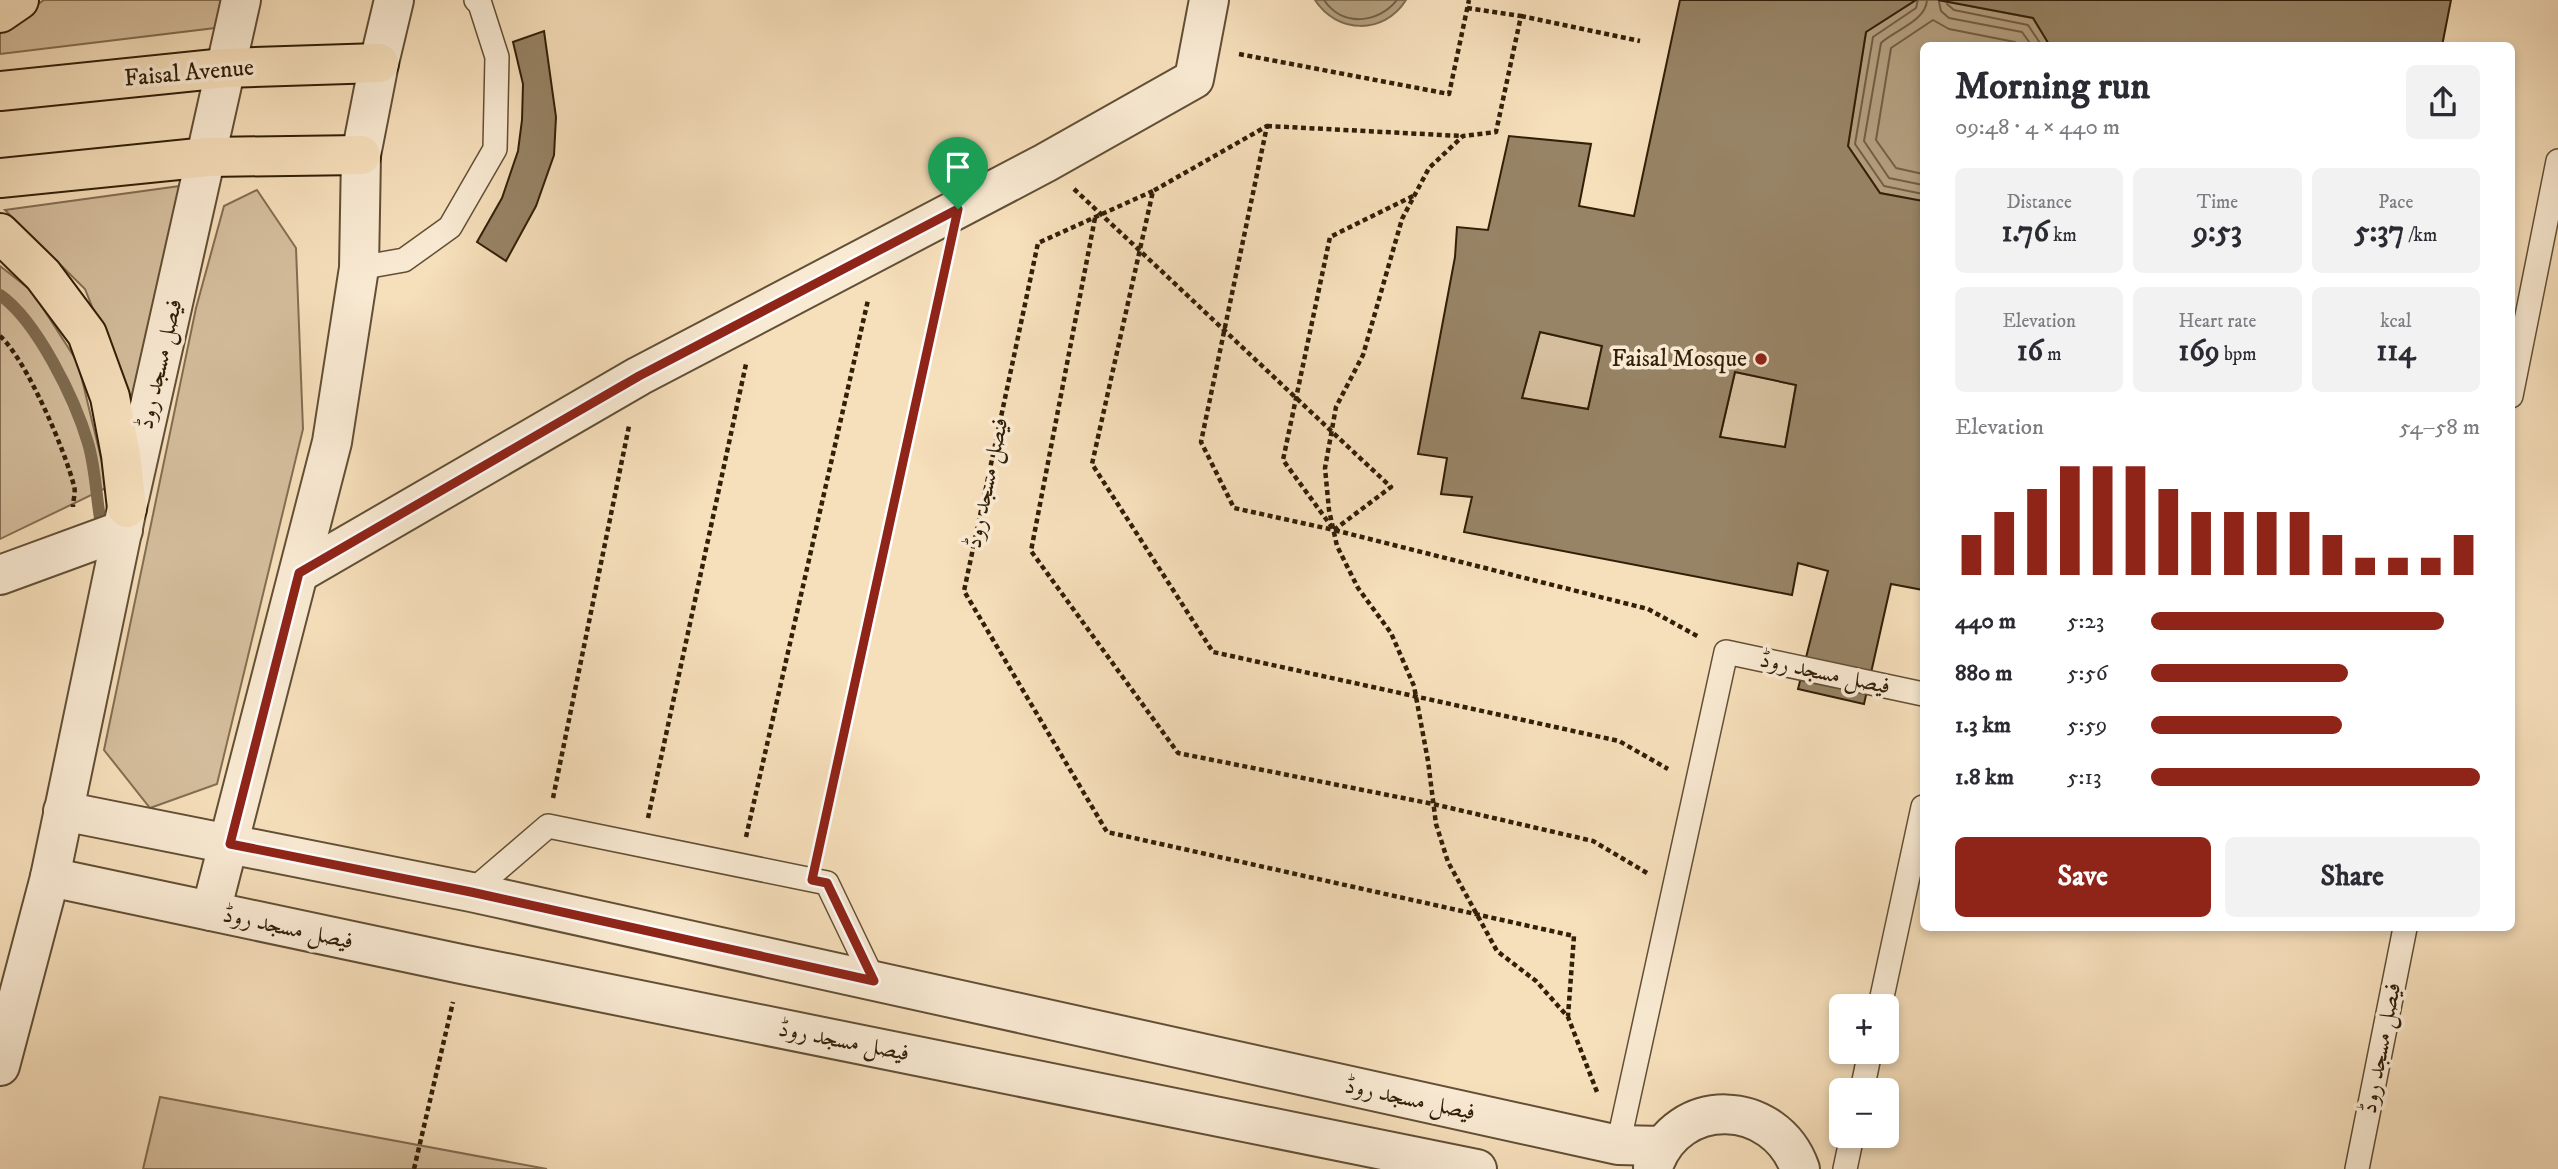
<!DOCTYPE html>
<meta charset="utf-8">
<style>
body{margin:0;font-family:"IM FELL DW Pica",Amiri,serif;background:#f2f2f3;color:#2b2b33;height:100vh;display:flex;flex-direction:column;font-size:26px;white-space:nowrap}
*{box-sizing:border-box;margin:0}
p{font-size:23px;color:#7c7c81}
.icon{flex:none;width:38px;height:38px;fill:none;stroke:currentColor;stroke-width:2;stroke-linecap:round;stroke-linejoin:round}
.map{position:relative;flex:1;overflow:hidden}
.sheet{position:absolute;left:1920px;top:42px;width:595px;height:889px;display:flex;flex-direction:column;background:#fff;border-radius:10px;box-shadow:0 4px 10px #0003}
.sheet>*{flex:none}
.fabs{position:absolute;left:1829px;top:994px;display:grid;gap:14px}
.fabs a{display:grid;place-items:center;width:70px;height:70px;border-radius:10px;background:#fff;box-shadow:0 4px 10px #0003;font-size:35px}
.pin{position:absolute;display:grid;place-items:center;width:60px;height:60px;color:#fff;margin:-72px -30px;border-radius:50% 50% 50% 0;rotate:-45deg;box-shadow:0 0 7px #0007}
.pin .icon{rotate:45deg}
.round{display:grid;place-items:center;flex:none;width:74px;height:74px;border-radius:10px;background:#f2f2f3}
.headline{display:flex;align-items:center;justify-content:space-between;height:119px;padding:0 35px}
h1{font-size:38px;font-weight:700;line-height:52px}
.metrics{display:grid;grid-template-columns:repeat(3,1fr);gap:10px;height:119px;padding:7px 35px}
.metrics div{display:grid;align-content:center;border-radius:10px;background:#f2f2f3;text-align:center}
.metrics b{font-size:30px;font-weight:700}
.metrics small{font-size:19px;font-weight:400}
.metrics p{font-size:19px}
.chart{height:196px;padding:14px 35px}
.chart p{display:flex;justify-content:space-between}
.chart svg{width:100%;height:126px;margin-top:7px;stroke:#8f2418;stroke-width:6}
.button{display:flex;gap:14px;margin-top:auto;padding:14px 35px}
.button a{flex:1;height:80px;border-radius:10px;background:#8f2418;color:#fff;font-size:28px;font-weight:700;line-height:80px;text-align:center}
.button a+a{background:#f2f2f3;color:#2b2b33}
ul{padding:0 35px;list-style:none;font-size:23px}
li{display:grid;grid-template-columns:112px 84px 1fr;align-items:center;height:52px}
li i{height:18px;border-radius:9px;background:#8f2418}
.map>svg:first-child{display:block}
.green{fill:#d5be9d;stroke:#836e52;stroke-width:2}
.water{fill:#b39e7e;stroke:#7f6b4f;stroke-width:2}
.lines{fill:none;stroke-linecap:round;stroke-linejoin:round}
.shore{stroke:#725e43;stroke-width:2}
.stream{stroke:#7f6b4f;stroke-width:12}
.building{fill:#978365;stroke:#311f08;stroke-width:2;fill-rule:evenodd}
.lane-casing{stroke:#624f35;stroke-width:26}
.street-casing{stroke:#624f35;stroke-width:42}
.primary-casing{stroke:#311f08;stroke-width:42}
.path{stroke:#311f08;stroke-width:4.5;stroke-dasharray:5 3.5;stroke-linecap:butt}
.lane{stroke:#f9ead3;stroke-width:23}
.street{stroke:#f9ead3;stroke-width:38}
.primary{stroke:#f6dfbb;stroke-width:38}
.route-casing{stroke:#fff;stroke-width:14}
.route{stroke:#8f2418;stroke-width:9}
.poi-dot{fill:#8f2418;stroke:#f9ead3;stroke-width:2.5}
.labels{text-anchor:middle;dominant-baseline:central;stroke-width:7;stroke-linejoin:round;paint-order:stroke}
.street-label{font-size:24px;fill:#311f08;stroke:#f9ead3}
.poi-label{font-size:24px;fill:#311f08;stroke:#f9ead3;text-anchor:end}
</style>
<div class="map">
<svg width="2558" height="1169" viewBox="0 0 2558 1169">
<rect width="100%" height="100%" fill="#f6dfbb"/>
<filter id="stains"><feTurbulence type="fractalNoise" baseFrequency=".00286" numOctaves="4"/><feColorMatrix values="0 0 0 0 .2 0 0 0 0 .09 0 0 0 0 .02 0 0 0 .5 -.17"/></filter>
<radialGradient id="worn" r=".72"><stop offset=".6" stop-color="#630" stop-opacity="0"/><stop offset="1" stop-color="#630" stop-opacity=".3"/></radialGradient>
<g class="green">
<polygon points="44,0 222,0 215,28 0,54 0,31"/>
<polygon points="180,186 132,406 85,289 5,210"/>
<polygon points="257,190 296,248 303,429 217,784 150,808 104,750 196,308 224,206"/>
<polygon points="0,266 32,291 78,363 108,487 0,539"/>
<polygon points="1540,332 1602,346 1588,409 1522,398"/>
<polygon points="1735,372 1796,385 1785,447 1720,437"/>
<polygon points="160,1097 547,1169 143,1169"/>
</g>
<g class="water">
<path d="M1315 0H1406C1384 35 1337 34 1315 0Z"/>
<polygon points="1916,0 1938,0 2033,18 2050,45 1923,46 1923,201 1880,193 1848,146 1866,32"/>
</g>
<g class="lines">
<g class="shore">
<path d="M1324 0C1342 27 1378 24 1397 0"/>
<polyline points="1918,0 1916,8 1873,37 1855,144 1884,186 1923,194"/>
<polyline points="1939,2 1941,11 1949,18 2022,32 2032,46"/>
<polyline points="1947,4 1954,10 2028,25 2042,46"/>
<polyline points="1923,174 1896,168 1876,140 1891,48 1933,20 1949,29 2015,42 2019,46"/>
<path d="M1923 185 1889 178 1864 141 1881 43C1895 30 1926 21 1927 0"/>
</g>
<path class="stream" d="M0 295C37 321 75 399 88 443 95 466 96 494 100 518"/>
</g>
<g class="building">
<path d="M1680 0H1916L1866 32 1848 146 1880 193 1923 201V590L1891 584 1864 704 1798 689 1828 571 1798 563 1792 595 1464 532 1472 497 1441 494 1447 458 1418 454 1455 257 1457 227 1488 230 1509 136 1591 144 1579 206 1634 216ZM1540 332 1602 346 1588 409 1522 398ZM1735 372 1796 385 1785 447 1720 437Z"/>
<polygon points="1938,0 2451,0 2442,46 2050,46 2033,18"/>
<polygon points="544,31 556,117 554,155 536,206 506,261 477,242 502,198 518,151 522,120 523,84 513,42"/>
</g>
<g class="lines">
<defs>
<g id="lane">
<polyline points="359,268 404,260 450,227 495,149 497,57 480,4 476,0"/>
<polyline points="2511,396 2558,161"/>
<polyline points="471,892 548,826 827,883 874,981"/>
<polyline points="1880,1006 1923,807"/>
<polyline points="1862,1090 1870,1052"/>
<polyline points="1618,1145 1726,652 1923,694"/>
<polyline points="1845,1169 1852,1136"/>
<polyline points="2357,1169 2405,928"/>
</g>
<g id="street">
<polyline points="299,573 639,376 1045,163 1194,79 1209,0"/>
<polyline points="0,575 123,530"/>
<polyline points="63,811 471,892 1618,1145 1663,1146"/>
<polyline points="50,877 461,964 1477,1169"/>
<polyline points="211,911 332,442 359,268 361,155 379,63 394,0"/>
<polyline points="0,1066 50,877 127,508 241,0"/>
<path d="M1653 1167C1677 1095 1775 1098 1800 1169"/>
</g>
<g id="primary">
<polyline points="0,13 19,0"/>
<polyline points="0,91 225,68 379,63"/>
<polyline points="0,178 208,157 361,155"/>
<polyline points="0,233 43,275 87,334 110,397 121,455 127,508"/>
</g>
</defs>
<use href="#lane" class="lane-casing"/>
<use href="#street" class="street-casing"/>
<use href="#primary" class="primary-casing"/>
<g class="path">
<polyline points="1467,8 1521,16 1496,132 1463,136 1429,168 1402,219 1363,355 1336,407 1325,468 1329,510 1337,546 1358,588 1391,633 1414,686 1428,761 1436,824 1448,862 1497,951 1536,981 1568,1017 1597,1092"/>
<polyline points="1521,16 1640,41"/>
<polyline points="1239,54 1449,94 1469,0"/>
<polyline points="1267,126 1462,136"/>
<path d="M1074 189C1180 288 1285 388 1391 487L1334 530 1234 508 1201 442 1267 126 1153 191 1092 464 1213 652 1619 741 1668 769"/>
<polyline points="1153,191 1038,243 964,591 1107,832 1574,936 1568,1016"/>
<polyline points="1413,196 1330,237 1283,460 1334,530 1648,609 1699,637"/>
<polyline points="1095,218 1031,551 1178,753 1433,804 1593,841 1647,873"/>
<path d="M0 336C26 359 65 450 74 486 76 492 73 500 73 507"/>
<polyline points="553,798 629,426"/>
<polyline points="648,818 746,364"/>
<polyline points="746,837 868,300"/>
<polyline points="818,851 948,257"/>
<polyline points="414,1169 453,1002"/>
</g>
<use href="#lane" class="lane"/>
<use href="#street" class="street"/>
<use href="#primary" class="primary"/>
</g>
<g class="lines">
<defs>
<polygon id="route" points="958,209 812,880 827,883 874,981 471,892 230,844 299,573 639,376"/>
</defs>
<use href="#route" class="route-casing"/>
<use href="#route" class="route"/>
</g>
<circle class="poi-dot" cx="1761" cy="359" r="7"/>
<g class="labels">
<g class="street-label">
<text transform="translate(189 73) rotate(-5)">Faisal Avenue</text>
<text transform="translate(160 364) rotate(-77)">فیصل مسجد روڈ</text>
<text transform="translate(987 483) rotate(-78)">فیصل مسجد روڈ</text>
<text transform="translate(1825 673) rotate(12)">فیصل مسجد روڈ</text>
<text transform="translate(288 928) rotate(12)">فیصل مسجد روڈ</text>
<text transform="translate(844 1041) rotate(11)">فیصل مسجد روڈ</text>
<text transform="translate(2381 1048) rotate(-79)">فیصل مسجد روڈ</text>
<text transform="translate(1410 1099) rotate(12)">فیصل مسجد روڈ</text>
</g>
<g class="poi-label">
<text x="1747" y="359">Faisal Mosque</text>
</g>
</g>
<rect width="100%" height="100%" filter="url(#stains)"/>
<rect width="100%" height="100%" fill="url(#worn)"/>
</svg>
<div class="fabs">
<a>+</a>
<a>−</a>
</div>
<div class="pin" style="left:958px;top:209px;background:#1e9e55"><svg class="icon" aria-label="arrive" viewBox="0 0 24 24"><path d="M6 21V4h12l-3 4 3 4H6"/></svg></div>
<section class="sheet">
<div class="headline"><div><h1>Morning run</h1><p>09:48 · 4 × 440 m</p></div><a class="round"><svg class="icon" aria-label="share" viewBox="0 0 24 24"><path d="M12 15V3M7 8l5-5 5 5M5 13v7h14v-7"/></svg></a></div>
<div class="metrics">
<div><p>Distance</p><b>1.76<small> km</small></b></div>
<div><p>Time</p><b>9:53</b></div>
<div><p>Pace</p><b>5:37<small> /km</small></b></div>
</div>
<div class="metrics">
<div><p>Elevation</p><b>16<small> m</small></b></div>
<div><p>Heart rate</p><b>169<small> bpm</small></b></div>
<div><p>kcal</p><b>114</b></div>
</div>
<div class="chart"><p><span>Elevation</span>54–58 m</p>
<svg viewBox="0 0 160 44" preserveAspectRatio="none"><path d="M5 44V30M15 44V22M25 44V14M35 44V6M45 44V6M55 44V6M65 44V14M75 44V22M85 44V22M95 44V22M105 44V22M115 44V30M125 44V38M135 44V38M145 44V38M155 44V30"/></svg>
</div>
<ul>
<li><b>440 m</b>5:23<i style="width:89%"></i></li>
<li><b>880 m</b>5:56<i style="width:60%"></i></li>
<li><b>1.3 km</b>5:59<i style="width:58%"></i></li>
<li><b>1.8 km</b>5:13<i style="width:100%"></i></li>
</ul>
<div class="button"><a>Save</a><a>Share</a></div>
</section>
</div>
